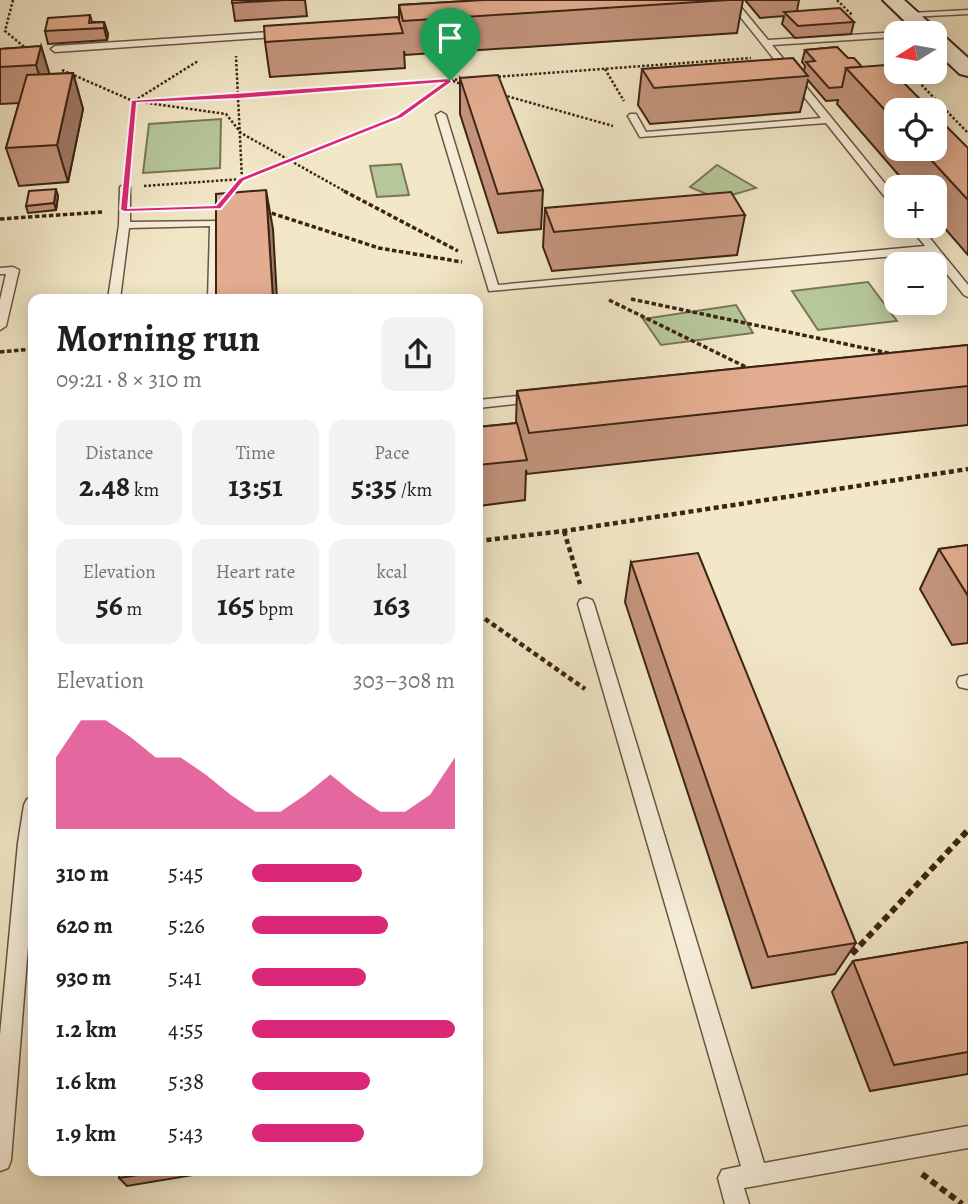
<!DOCTYPE html>
<meta charset="utf-8">
<style>
body{margin:0;font-family:Alegreya,serif;background:#f2f2f2;color:#202124;height:100vh;display:flex;flex-direction:column;font-size:26px;white-space:nowrap}
*{box-sizing:border-box;margin:0}
p{font-size:23px;color:#757577}
.icon{flex:none;width:38px;height:38px;fill:none;stroke:currentColor;stroke-width:2;stroke-linecap:round;stroke-linejoin:round}
.map{position:relative;flex:1;overflow:hidden}
.panel{position:absolute;left:28px;top:294px;width:455px;height:882px;display:flex;flex-direction:column;background:#fff;border-radius:14px;box-shadow:0 4px 18px #0003}
.panel>*{flex:none}
.needle{width:46px;rotate:259deg}
.tools{position:absolute;left:884px;top:21px;display:grid;gap:14px}
.tools a{display:grid;place-items:center;width:63px;height:63px;border-radius:14px;background:#fff;box-shadow:0 4px 18px #0003;font-size:35px}
.pin{position:absolute;display:grid;place-items:center;width:60px;height:60px;color:#fff;margin:-72px -30px;border-radius:50% 50% 50% 0;rotate:-45deg;box-shadow:0 0 7px #0007}
.pin .icon{rotate:45deg}
.round{display:grid;place-items:center;flex:none;width:74px;height:74px;border-radius:14px;background:#f2f2f2}
.headline{display:flex;align-items:center;justify-content:space-between;height:119px;padding:0 28px}
h1{font-size:38px;font-weight:700;line-height:52px}
.figures{display:grid;grid-template-columns:repeat(3,1fr);gap:10px;height:119px;padding:7px 28px}
.figures div{display:grid;align-content:center;border-radius:14px;background:#f2f2f2;text-align:center}
.figures b{font-size:30px;font-weight:700}
.figures small{font-size:19px;font-weight:400}
.figures p{font-size:19px}
.chart{height:196px;padding:14px 28px}
.chart p{display:flex;justify-content:space-between}
.chart svg{width:100%;height:126px;margin-top:7px;fill:#db2777;opacity:.7}
ul{padding:0 28px;list-style:none;font-size:23px}
li{display:grid;grid-template-columns:112px 84px 1fr;align-items:center;height:52px}
li i{height:18px;border-radius:9px;background:#db2777}
.map>svg:first-child{display:block}
.green{fill:#b6c799;stroke:#797657;stroke-width:2}
.lines{fill:none;stroke-linecap:round;stroke-linejoin:round}
.lane-casing{stroke:#6a5542;stroke-width:3}
.secondary-casing{stroke:#3c2415;stroke-width:4}
.path-far3{stroke:#3c2415;stroke-width:2.5;stroke-dasharray:2.5 2;stroke-linecap:butt}
.path-far2{stroke:#3c2415;stroke-width:3.5;stroke-dasharray:4.5 2.5;stroke-linecap:butt}
.path-far1{stroke:#3c2415;stroke-width:4.5;stroke-dasharray:5 3.5;stroke-linecap:butt}
.path{stroke:#3c2415;stroke-width:6;stroke-dasharray:7 4.5;stroke-linecap:butt}
.lane{fill:#f7efdb;fill-rule:evenodd}
.secondary{fill:#f7efdb;fill-rule:evenodd}
.wall{fill:#c4957d;stroke:#3c2415;stroke-width:2}
.shaded-wall{fill:#a07966;stroke:#3c2415;stroke-width:2}
.building{fill:#e4ad91;stroke:#3c2415;stroke-width:2}
.route{fill:#db2777;stroke:#fff;stroke-width:2;fill-rule:evenodd}
</style>
<div class="map">
<svg width="968" height="1204" viewBox="0 0 968 1204">
<rect width="100%" height="100%" fill="#f2e7c7"/>
<filter id="stains"><feTurbulence type="fractalNoise" baseFrequency=".00286" numOctaves="4"/><feColorMatrix values="0 0 0 0 .2 0 0 0 0 .09 0 0 0 0 .02 0 0 0 .5 -.17"/></filter>
<radialGradient id="worn" r=".72"><stop offset=".6" stop-color="#630" stop-opacity="0"/><stop offset="1" stop-color="#630" stop-opacity=".3"/></radialGradient>
<g class="green">
<polygon points="221,119 220,168 143,173 149,124"/>
<polygon points="401,164 409,195 377,197 370,166"/>
<polygon points="717,165 756,188 718,199 690,187"/>
<polygon points="868,282 897,321 818,330 792,291"/>
<polygon points="736,305 753,333 661,345 643,319"/>
</g>
<g class="lines">
<defs>
<g id="lane">
<polygon points="727,0 735,0 768,40 899,32 896,37 772,45 896,197 896,207 892,206 826,123 640,137 628,116 630,114 636,114 646,132 821,118"/>
<polygon points="968,10 968,14 910,17 906,15 910,13"/>
<polygon points="286,31 290,34 289,36 55,52 51,49 55,46"/>
<polygon points="441,112 446,115 498,285 925,246 909,226 920,226 968,285 968,297 964,295 930,253 489,291 436,115"/>
<polygon points="125,184 130,187 130,222 219,221 220,299 208,299 210,226 129,228 120,299 108,299 119,225 120,187"/>
<polygon points="13,267 19,270 6,326 0,330 0,300 6,274 0,274 0,268"/>
<polygon points="538,394 543,395 543,401 478,408 478,400"/>
<polygon points="586,598 592,600 594,604 764,1163 968,1126 968,1148 744,1188 749,1204 725,1204 718,1178 722,1170 741,1166 578,604 580,600"/>
<polygon points="968,675 968,689 959,687 957,682 959,677"/>
<polygon points="33,797 33,883 11,1160 8,1168 0,1171 0,1035 18,843 24,805 27,799"/>
</g>
<polygon id="secondary" points="883,0 904,0 968,58 968,76 960,74 934,50 934,33 917,33"/>
</defs>
<use href="#lane" class="lane-casing"/>
<use href="#secondary" class="secondary-casing"/>
<g class="path-far3">
<polyline points="13,0 5,31 28,50"/>
<polyline points="837,0 853,16"/>
<polyline points="605,69 624,101"/>
<polyline points="62,70 133,101 226,114 241,133 348,193"/>
<polyline points="909,72 968,133"/>
<polyline points="494,77 751,58"/>
<polyline points="503,95 613,126"/>
<polyline points="134,101 198,61"/>
<polyline points="145,101 465,79"/>
<polyline points="127,170 133,101"/>
<polyline points="144,186 242,179 400,116 450,80 464,85"/>
<polyline points="231,193 242,179 236,56"/>
</g>
<g class="path-far2">
<polyline points="344,191 458,251"/>
<polyline points="228,196 232,191"/>
<polyline points="265,211 379,248 462,262"/>
<polyline points="0,219 102,212"/>
<polyline points="631,299 893,354"/>
<polyline points="609,300 752,370"/>
<polyline points="0,352 33,349"/>
</g>
<g class="path-far1">
<polyline points="564,531 580,584"/>
<polyline points="478,541 564,531 968,469"/>
<polyline points="478,614 585,689"/>
</g>
<g class="path">
<polyline points="852,954 968,830"/>
<polyline points="922,1174 962,1204"/>
</g>
<use href="#lane" class="lane"/>
<use href="#secondary" class="secondary"/>
</g>
<g class="wall">
<polygon points="232,0 305,0 307,16 235,21"/>
<polygon points="484,0 743,0 737,33 405,55 404,51 405,68 270,77 265,42 399,21 399,5"/>
<polygon points="745,0 799,0 797,11 854,22 851,34 795,38 782,24 784,16 760,18"/>
<polygon points="90,15 92,22 104,22 108,34 107,40 48,44 45,31"/>
<polygon points="41,46 49,74 73,73 83,109 68,182 19,186 6,148 19,103 0,104 0,49"/>
<polygon points="837,47 896,110 896,149 968,148 968,255 934,216 934,187 909,187 837,104 838,100 826,101 808,80 800,112 650,124 638,105 642,69 804,71 805,66 802,62 805,50"/>
<polygon points="460,78 543,190 541,229 498,233 460,114"/>
<polygon points="58,196 56,210 28,213 26,206"/>
<polygon points="545,208 745,215 737,255 552,271 543,247"/>
<polygon points="968,345 968,425 527,474 526,470 525,500 478,506 478,427 516,423 517,391"/>
<polygon points="968,545 968,643 952,645 920,589 939,549"/>
<polygon points="631,562 856,943 835,974 752,988 625,602"/>
<polygon points="968,942 968,1074 870,1091 832,992 853,961"/>
<polygon points="119,1171 217,1171 127,1186 119,1178"/>
</g>
<g class="shaded-wall">
<polygon points="104,22 108,34 107,40 104,28"/>
<polygon points="41,46 52,82 47,101 36,65"/>
<polygon points="73,73 83,109 68,182 57,145"/>
<polygon points="56,189 58,196 56,210 54,203"/>
<polygon points="266,190 273,229 277,299 273,299"/>
</g>
<g class="building">
<polygon points="232,0 284,0 232,3"/>
<polygon points="484,0 728,0 403,21 399,5"/>
<polygon points="840,8 854,22 798,26 784,12"/>
<polygon points="90,15 89,23 104,22 104,28 45,31 48,18"/>
<polygon points="398,17 403,33 265,42 264,26"/>
<polygon points="41,46 36,65 0,67 0,49"/>
<polygon points="837,47 848,58 854,58 862,67 846,68 842,87 829,88 806,62 815,61 805,50"/>
<polygon points="793,58 808,76 654,88 642,69"/>
<polygon points="886,65 931,110 896,110 896,122 846,68"/>
<polygon points="73,73 57,145 6,148 27,75"/>
<polygon points="498,75 543,190 498,194 460,78"/>
<polygon points="934,114 968,148 968,200 921,149 934,149"/>
<polygon points="56,189 54,203 26,206 29,191"/>
<polygon points="266,190 273,299 216,299 216,194"/>
<polygon points="731,192 745,215 554,232 545,208"/>
<polygon points="968,345 968,386 529,433 517,391"/>
<polygon points="517,423 527,460 478,465 478,427"/>
<polygon points="968,545 968,596 939,549"/>
<polygon points="698,553 856,943 768,957 631,562"/>
<polygon points="968,942 968,1052 894,1065 853,961"/>
<polygon points="119,1171 163,1171 119,1178"/>
</g>
<path class="route" d="M450 78 452 82 402 118 244 181 221 209 124 212 120 210 131 100ZM442 83 397 115 239 178 216 205 128 208 137 103 238 99Z"/>
<rect width="100%" height="100%" filter="url(#stains)"/>
<rect width="100%" height="100%" fill="url(#worn)"/>
</svg>
<div class="tools">
<a><svg class="needle" viewBox="-14 -14 28 28"><path d="M0-13l5 13h-10z" fill="#e53935"/><path d="M0 13l5-13h-10z" fill="#757577"/></svg></a>
<a><svg class="icon" aria-label="locate" viewBox="0 0 24 24"><circle cx="12" cy="12" r="6"/><path d="M12 2v4M12 18v4M2 12h4M18 12h4"/></svg></a>
<a>+</a>
<a>−</a>
</div>
<div class="pin" style="left:450px;top:80px;background:#1e9e55"><svg class="icon" aria-label="arrive" viewBox="0 0 24 24"><path d="M6 21V4h12l-3 4 3 4H6"/></svg></div>
<section class="panel">
<div class="headline"><div><h1>Morning run</h1><p>09:21 · 8 × 310 m</p></div><a class="round"><svg class="icon" aria-label="share" viewBox="0 0 24 24"><path d="M12 15V3M7 8l5-5 5 5M5 13v7h14v-7"/></svg></a></div>
<div class="figures">
<div><p>Distance</p><b>2.48<small> km</small></b></div>
<div><p>Time</p><b>13:51</b></div>
<div><p>Pace</p><b>5:35<small> /km</small></b></div>
</div>
<div class="figures">
<div><p>Elevation</p><b>56<small> m</small></b></div>
<div><p>Heart rate</p><b>165<small> bpm</small></b></div>
<div><p>kcal</p><b>163</b></div>
</div>
<div class="chart"><p><span>Elevation</span>303–308 m</p>
<svg viewBox="0 0 160 44" preserveAspectRatio="none"><path d="M0 44V19L10 6L20 6L30 12L40 19L50 19L60 25L70 32L80 38L90 38L100 32L110 25L120 32L130 38L140 38L150 32L160 19V44z"/></svg>
</div>
<ul>
<li><b>310 m</b>5:45<i style="width:54%"></i></li>
<li><b>620 m</b>5:26<i style="width:67%"></i></li>
<li><b>930 m</b>5:41<i style="width:56%"></i></li>
<li><b>1.2 km</b>4:55<i style="width:100%"></i></li>
<li><b>1.6 km</b>5:38<i style="width:58%"></i></li>
<li><b>1.9 km</b>5:43<i style="width:55%"></i></li>
</ul>
</section>
</div>
